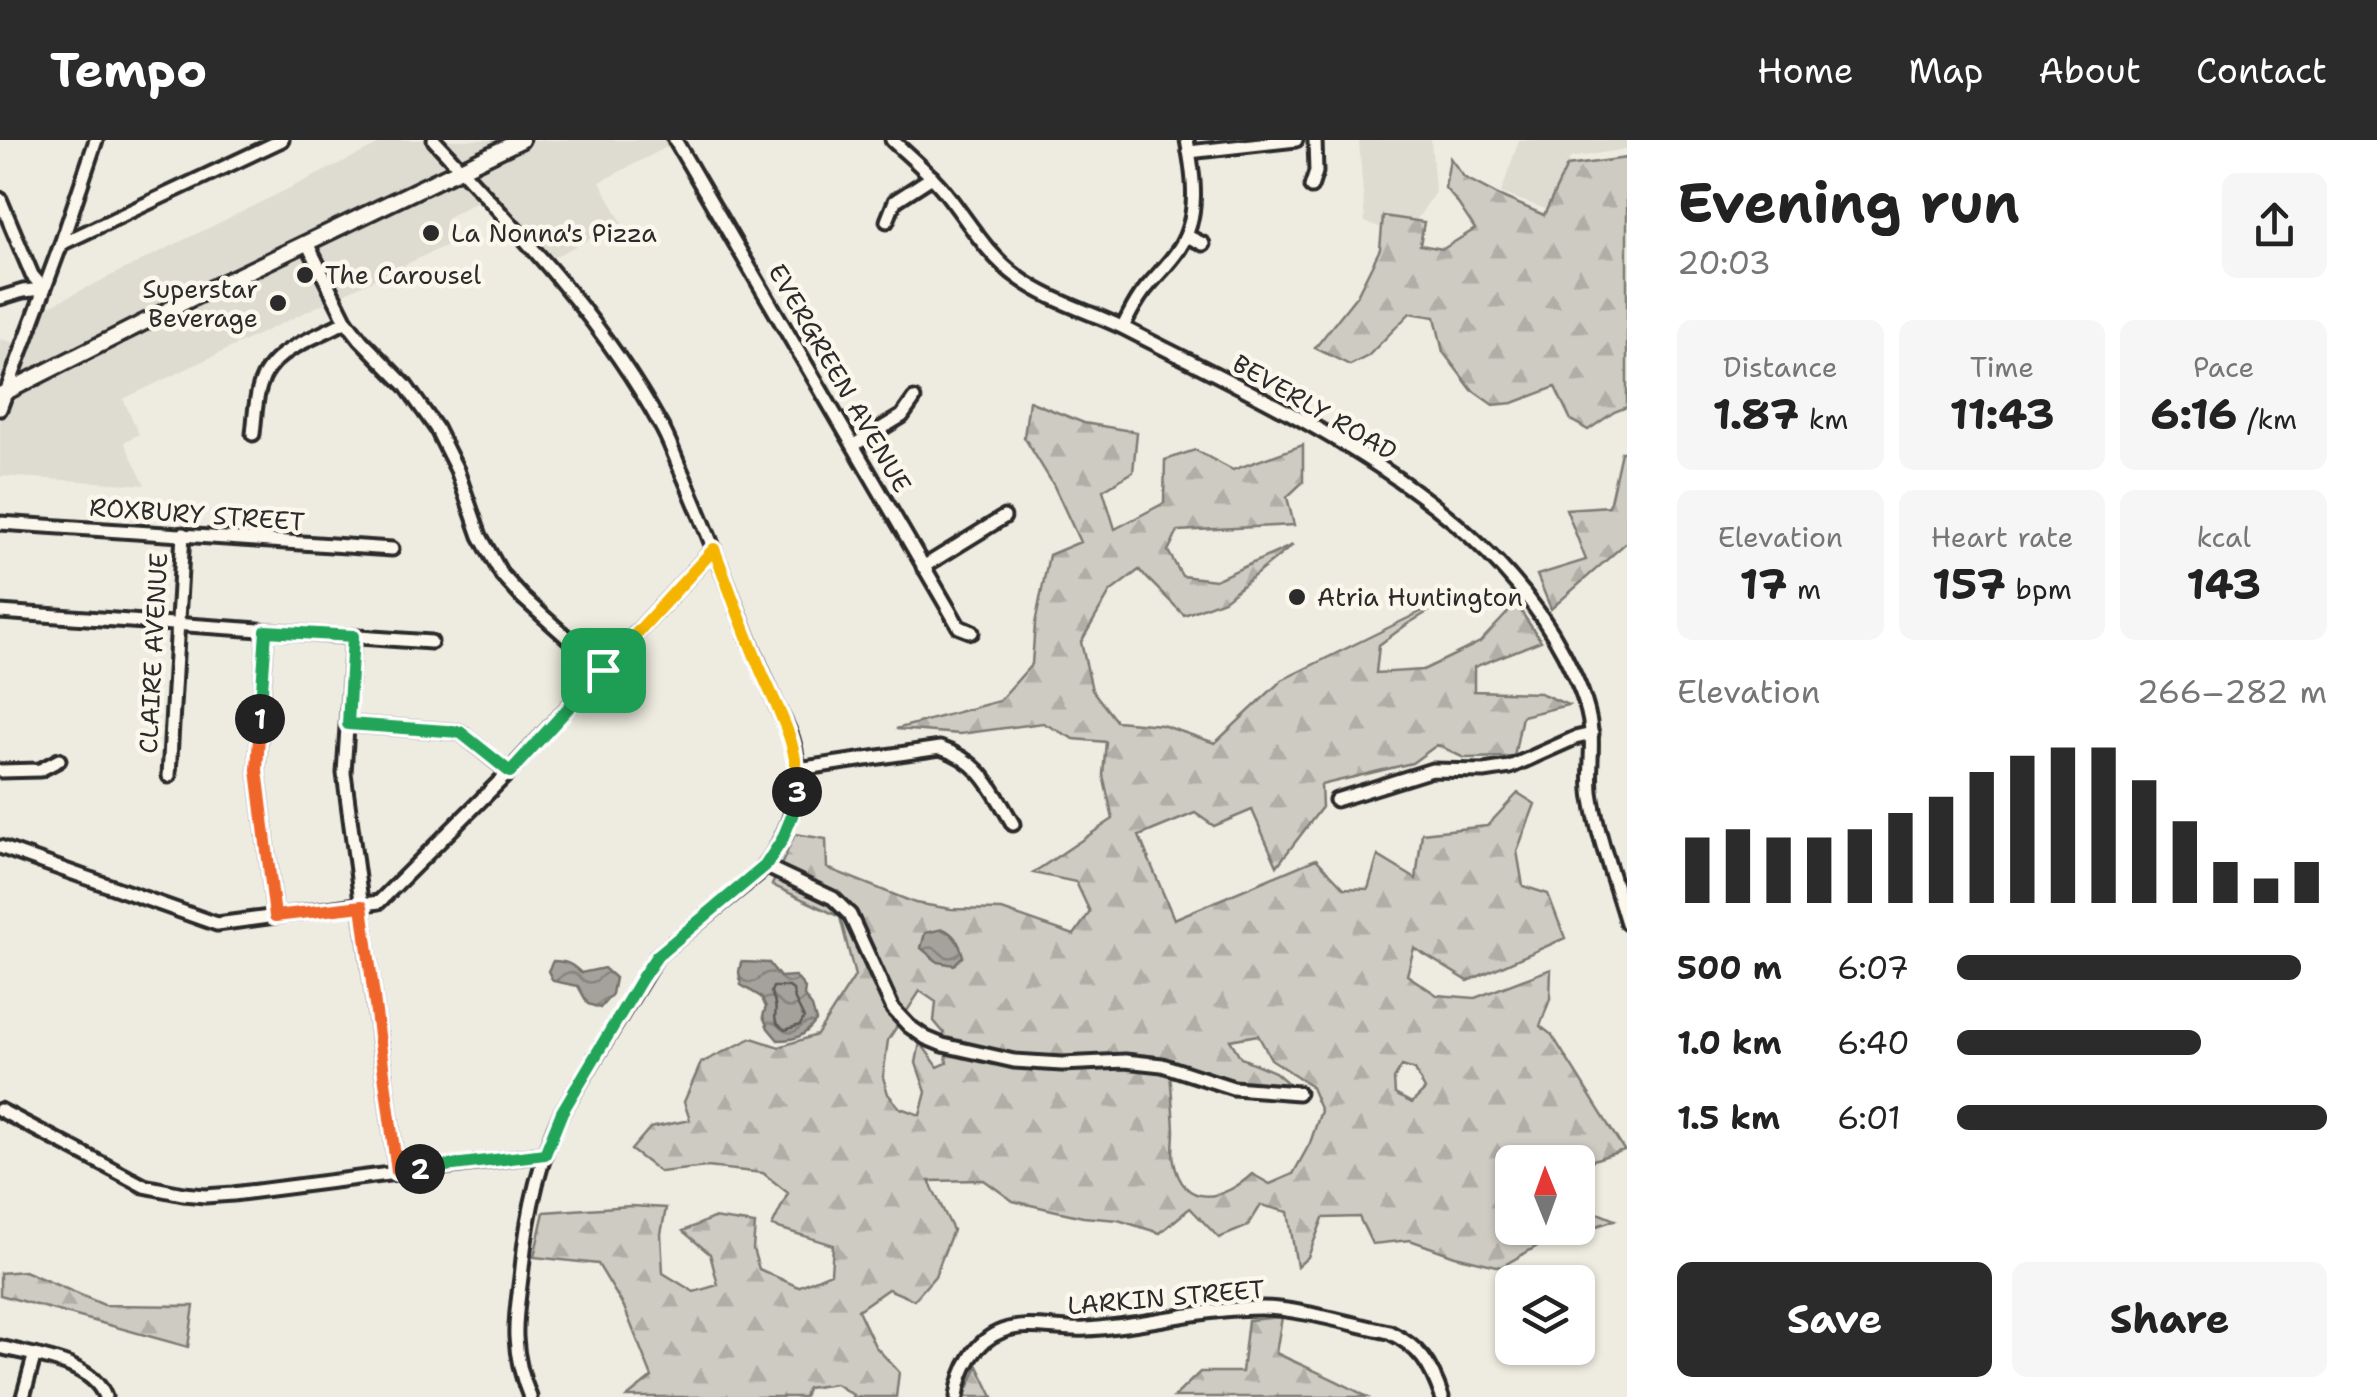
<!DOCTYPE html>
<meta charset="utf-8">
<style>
body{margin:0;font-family:"Shantell Sans",sans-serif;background:#f6f6f6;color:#222;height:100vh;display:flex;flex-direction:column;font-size:38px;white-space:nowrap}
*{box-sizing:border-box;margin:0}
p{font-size:32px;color:#767676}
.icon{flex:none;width:55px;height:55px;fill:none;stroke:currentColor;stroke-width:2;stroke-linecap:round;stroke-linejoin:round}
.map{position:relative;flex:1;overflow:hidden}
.side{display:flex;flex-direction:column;background:#fff;width:750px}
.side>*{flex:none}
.needle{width:65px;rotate:359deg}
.tools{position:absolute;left:1495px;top:1005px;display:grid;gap:20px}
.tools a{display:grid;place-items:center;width:100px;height:100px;border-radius:15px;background:#fff;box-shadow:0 2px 8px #0004;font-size:50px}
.pin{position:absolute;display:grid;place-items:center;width:85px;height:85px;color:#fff;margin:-42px;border-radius:20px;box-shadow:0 5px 15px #0006}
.km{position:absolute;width:50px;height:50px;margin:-25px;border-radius:50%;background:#222;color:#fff;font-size:28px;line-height:50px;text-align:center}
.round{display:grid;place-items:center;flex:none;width:105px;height:105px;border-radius:15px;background:#f6f6f6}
.headline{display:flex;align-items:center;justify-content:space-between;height:170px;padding:0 50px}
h1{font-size:55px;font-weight:700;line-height:75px}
.stats{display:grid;grid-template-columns:repeat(3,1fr);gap:15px;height:170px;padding:10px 50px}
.stats div{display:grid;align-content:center;border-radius:15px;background:#f6f6f6;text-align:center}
.stats b{font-size:42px;font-weight:700}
.stats small{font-size:28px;font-weight:400}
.stats p{font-size:28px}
.chart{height:280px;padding:20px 50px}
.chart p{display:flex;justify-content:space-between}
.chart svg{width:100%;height:180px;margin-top:10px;stroke:#2b2b2b;stroke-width:6}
.primary-button{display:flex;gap:20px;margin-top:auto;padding:20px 50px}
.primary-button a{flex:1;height:115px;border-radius:15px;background:#2b2b2b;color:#fff;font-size:40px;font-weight:700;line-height:115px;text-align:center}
.primary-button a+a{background:#f6f6f6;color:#222}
ul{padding:0 50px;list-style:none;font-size:32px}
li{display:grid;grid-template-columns:160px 120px 1fr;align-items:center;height:75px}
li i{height:25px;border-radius:12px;background:#2b2b2b}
header{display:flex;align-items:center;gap:60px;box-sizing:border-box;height:140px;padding:0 50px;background:#2b2b2b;color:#fff}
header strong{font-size:48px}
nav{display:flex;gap:55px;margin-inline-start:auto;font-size:35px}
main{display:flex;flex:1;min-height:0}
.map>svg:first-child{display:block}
.built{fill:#dedbd1}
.forest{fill:url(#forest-firs);stroke:#7c7b76;stroke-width:2.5;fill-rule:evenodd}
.water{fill:url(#water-waves);stroke:#74726e;stroke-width:2.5}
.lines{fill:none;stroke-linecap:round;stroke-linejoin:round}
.shore{stroke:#5b5b57;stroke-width:2.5}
.minor-casing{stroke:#2b2b2b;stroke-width:19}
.major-casing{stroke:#2b2b2b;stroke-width:21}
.minor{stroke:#fbf7ec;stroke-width:11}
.major{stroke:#fbf7ec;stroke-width:14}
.split-1-casing{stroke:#fff;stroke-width:20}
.split-2-casing{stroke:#fff;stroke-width:20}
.split-3-casing{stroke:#fff;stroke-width:20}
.split-4-casing{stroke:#fff;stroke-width:20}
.split-1{stroke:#22a559;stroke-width:12}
.split-2{stroke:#f0652b;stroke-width:12}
.split-3{stroke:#22a559;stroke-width:12}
.split-4{stroke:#f5b400;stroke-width:12}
.poi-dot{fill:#2b2b2b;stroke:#fbf7ec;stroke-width:4}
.labels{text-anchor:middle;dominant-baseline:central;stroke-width:9;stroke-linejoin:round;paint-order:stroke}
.poi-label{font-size:25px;fill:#2b2b2b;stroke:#fbf7ec;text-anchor:start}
.street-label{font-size:25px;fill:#2b2b2b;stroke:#fbf7ec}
</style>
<header>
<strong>Tempo</strong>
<nav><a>Home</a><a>Map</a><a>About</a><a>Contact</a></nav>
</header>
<main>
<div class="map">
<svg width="1627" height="1257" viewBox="0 0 1627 1257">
<defs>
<pattern id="forest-firs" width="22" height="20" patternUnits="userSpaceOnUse" patternTransform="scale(2.5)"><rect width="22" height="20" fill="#cecbc2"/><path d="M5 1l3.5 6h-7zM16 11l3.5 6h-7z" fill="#b1aea7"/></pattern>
<pattern id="water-waves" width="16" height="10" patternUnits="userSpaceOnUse" patternTransform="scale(2.5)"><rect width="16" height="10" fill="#a4a29a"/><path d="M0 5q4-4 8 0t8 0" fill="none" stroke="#86847e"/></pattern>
</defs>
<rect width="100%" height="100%" fill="#eeebe0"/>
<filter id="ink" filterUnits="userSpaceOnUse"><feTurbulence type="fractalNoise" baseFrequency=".01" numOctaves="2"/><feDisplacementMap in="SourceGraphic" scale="20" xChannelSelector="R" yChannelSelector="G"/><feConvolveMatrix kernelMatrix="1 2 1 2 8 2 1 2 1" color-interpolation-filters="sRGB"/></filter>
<g filter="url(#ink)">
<g class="built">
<polygon points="388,0 680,0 600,42 622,83 554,117 490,54 446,78 457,100 123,259 139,294 124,302 145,345 0,336 0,199 19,204 29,176"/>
<polygon points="1359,0 1431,0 1435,52 1406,96 1365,82"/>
<polygon points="1519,0 1627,0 1627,9 1570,18 1551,71 1501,53"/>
</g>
<g class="forest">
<polygon points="1450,18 1464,37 1500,56 1544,75 1567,26 1627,18 1627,267 1614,272 1588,290 1571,280 1555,247 1513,263 1493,265 1472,250 1443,212 1435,177 1410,173 1368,216 1350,225 1315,208 1357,155 1380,109 1383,76 1424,82 1420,105 1443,109 1475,89 1457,62 1445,48"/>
<path d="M1029 261 1084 283 1137 292 1133 332 1103 350 1115 389 1164 363 1165 320 1195 310 1233 330 1303 305V342L1287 357 1294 385 1178 391 1168 411 1182 436 1215 440 1293 405 1224 460 1184 475 1139 430 1110 452 1081 502 1092 550 1116 581 1162 585 1215 603 1282 540 1457 454 1406 485 1379 505 1376 533 1423 530 1452 516 1480 502 1516 464 1541 501 1474 527V551L1540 553 1568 565 1522 576 1514 617 1464 618 1437 605 1412 623 1321 645 1322 667 1277 726 1252 670 1214 686 1195 673 1139 696 1174 779 1316 719 1344 748 1368 749 1378 716 1416 739 1422 693 1487 686 1518 653 1535 664 1517 711 1523 746 1548 754 1565 798 1468 841 1414 808 1407 835 1437 855 1475 858 1551 829 1550 859 1540 886 1552 895 1624 1010 1578 1025V1022H1512V1088H1578V1065L1615 1080 1541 1104 1501 1127 1455 1116 1410 1100 1372 1104 1359 1077 1323 1078 1308 1117 1297 1127 1288 1072 1261 1065 1248 1086 1219 1098 1190 1068 1160 1093 1118 1080 1083 1077 1013 1061 984 1040 929 1041 953 1090 935 1136 914 1160 888 1149 858 1170 875 1206 899 1232 896 1257H852L853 1255 836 1244 807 1248 804 1257H627L652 1237 624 1167 598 1124 534 1117 544 1072 631 1066 666 1068 661 1094 663 1133 694 1152 718 1145 710 1114 683 1091 713 1078 755 1084 753 1109 759 1129 798 1147 831 1133 833 1105 772 1086 788 1053 763 1033 707 1027 660 1032 631 1010 650 988 690 980 684 962 701 923 752 898 779 907 817 895 855 836 840 777 772 745 795 694 826 699 827 728 915 763 951 769 1002 770 1074 795 1090 772 1076 742 1033 733 1113 679 1103 635 1106 602 1074 599 1043 583 960 594 896 589 999 561 1032 524 1035 484 1049 415 1080 402 1053 344 1024 297ZM920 851 936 862 934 881 944 893 947 923 938 927 920 902 916 923 926 952 920 975 900 968 888 954 883 937 888 900ZM1258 895 1271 919 1310 945 1321 971 1310 1003 1293 1034 1270 1044 1252 1034C1224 1060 1184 1070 1174 1022 1172 1012 1174 1000 1174 990 1173 971 1172 953 1170 934L1182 924 1236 940 1289 944 1275 932 1241 918 1230 900ZM1402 926 1415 930 1425 950 1412 963 1395 954 1394 939Z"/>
<polygon points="1621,312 1627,312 1627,402 1551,469 1537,435 1586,420 1566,369 1609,366"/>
<polygon points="24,1131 104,1165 194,1166 188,1207 0,1155 0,1133"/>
<path d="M1282 1177 1276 1213C1307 1228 1338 1240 1367 1257H1174L1200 1232H1242L1248 1180Z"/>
<polygon points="978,1226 993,1257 964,1257"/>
</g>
<g class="water">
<path d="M943 789C955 794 960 804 963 816L954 825 938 822 921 808 925 793Z"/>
<path d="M553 821C566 821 572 824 581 833L604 828 615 838 612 854 600 868 588 864 578 846 553 841 548 831Z"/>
<path d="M741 822 769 823 780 837 795 836 805 848 804 856 812 867 816 881C805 896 796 900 778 900L768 888 763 876 766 867 761 857 741 845 739 832Z"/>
</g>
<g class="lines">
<path class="shore" d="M773 847H789L793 850 795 860 804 878 800 885 785 890C769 879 778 877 775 864 775 860 772 856 771 852Z"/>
<defs>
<g id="minor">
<path d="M434 0C516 89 602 178 660 284 668 297 673 312 679 326 704 381 725 438 747 495 756 518 766 541 776 564 781 576 788 587 792 599 807 647 790 695 759 733L657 816 562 972C539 1020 527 1075 522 1128 520 1151 515 1174 516 1197 517 1218 522 1238 530 1257"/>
<polyline points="675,0 959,487 972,492"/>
<path d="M892 0C908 15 926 30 941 47 967 78 985 114 1019 138 1052 162 1092 172 1128 190 1280 268 1481 355 1564 514 1576 538 1589 564 1591 591 1593 614 1588 637 1592 659 1599 701 1615 742 1627 783"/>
<polyline points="1189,12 1296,0"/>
<polyline points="1311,47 1316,32 1315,0"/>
<polyline points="0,59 32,135 44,149"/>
<polyline points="887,81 895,61 932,37"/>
<polyline points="1187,96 1203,104"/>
<polyline points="307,103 346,181 361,200 406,246 436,288 457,330 480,396 502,435 522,457 603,530"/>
<polyline points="61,104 282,0"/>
<polyline points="0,158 23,151 44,149"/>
<path d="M1123 187C1130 173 1137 158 1148 146 1158 134 1170 123 1179 109 1200 77 1194 36 1187 0"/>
<polyline points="0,269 61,104 96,0"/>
<path d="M253 294C255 278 255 261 260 246 271 208 316 199 346 181"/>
<polyline points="854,305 902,276 914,259"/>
<polyline points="0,383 392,409"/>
<polyline points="923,427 1004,377"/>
<polyline points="0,472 431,502"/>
<polyline points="266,491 257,630 275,776"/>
<polyline points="353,496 344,633 397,1032"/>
<polyline points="348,584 460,592 509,632"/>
<path d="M798 629 940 608C981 621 992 649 1013 684"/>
<polyline points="0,631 40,630 59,620"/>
<polyline points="169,636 183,394"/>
<polyline points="1336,660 1432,630 1484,631 1510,627 1575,598 1592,594"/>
<polyline points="0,707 217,784 379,762 509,632 714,409"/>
<polyline points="765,726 833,758 850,775 893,869 909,886 926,898 943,905 1014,921 1062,924 1125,921 1162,925 1233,948 1298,953"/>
<polyline points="0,970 144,1046 183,1054 205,1056 233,1054 545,1014"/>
<path d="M0 1207C33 1216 92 1221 105 1257"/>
<polyline points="23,1257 34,1217"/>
<path d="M957 1257C960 1230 975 1201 1002 1191 1028 1181 1059 1191 1086 1189 1144 1186 1202 1168 1261 1168 1298 1168 1351 1184 1389 1192 1420 1207 1431 1225 1442 1257"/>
</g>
<polyline id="major" points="0,255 200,154 521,0"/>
</defs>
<use href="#minor" class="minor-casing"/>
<use href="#major" class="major-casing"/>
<use href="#minor" class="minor"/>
<use href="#major" class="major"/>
</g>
</g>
<g class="lines" filter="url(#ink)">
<defs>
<polyline id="split-1" points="260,579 266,491 353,496 348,584 460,592 510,632 603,530"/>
<polyline id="split-2" points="260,579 257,630 275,776 362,766 397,1032 420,1029"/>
<polyline id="split-3" points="420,1029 545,1014 562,972 642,838 657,816 765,726 782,700 792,676 797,652"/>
<path id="split-4" d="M603 530 714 409C729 448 743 488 759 526 778 572 799 600 797 652"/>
</defs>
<use href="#split-1" class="split-1-casing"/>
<use href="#split-2" class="split-2-casing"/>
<use href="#split-3" class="split-3-casing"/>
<use href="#split-4" class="split-4-casing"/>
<use href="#split-1" class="split-1"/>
<use href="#split-2" class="split-2"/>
<use href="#split-3" class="split-3"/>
<use href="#split-4" class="split-4"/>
</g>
<g class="poi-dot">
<circle cx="431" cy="93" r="10"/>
<circle cx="305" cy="135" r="10"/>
<circle cx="278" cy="163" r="10"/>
<circle cx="1297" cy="457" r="10"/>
</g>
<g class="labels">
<g class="poi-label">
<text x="451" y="93">La Nonna's Pizza</text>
<text x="325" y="135">The Carousel</text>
<text x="258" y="149" text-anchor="end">Superstar<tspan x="258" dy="29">Beverage</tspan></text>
<text x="1317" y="457">Atria Huntington</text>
</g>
<g class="street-label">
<text transform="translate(840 238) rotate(60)">EVERGREEN AVENUE</text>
<text transform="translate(1315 267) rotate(30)">BEVERLY ROAD</text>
<text transform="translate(197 374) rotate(4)">ROXBURY STREET</text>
<text transform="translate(153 513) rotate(-87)">CLAIRE AVENUE</text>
<text transform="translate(1166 1157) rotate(-5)">LARKIN STREET</text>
</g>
</g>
</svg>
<div class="tools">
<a><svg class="needle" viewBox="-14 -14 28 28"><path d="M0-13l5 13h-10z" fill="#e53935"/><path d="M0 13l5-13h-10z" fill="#767676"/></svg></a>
<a><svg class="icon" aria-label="layers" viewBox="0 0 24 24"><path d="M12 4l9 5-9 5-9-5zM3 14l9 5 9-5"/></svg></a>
</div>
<div class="pin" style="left:603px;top:530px;background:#1e9e55"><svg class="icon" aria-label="arrive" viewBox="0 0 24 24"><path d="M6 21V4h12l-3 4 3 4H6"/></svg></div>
<b class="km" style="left:260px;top:579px">1</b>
<b class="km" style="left:420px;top:1029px">2</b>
<b class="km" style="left:797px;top:652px">3</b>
</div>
<section class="side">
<div class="headline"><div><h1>Evening run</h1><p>20:03</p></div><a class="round"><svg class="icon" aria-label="share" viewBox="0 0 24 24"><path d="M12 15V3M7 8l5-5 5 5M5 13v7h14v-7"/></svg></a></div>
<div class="stats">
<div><p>Distance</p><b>1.87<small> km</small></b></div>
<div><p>Time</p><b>11:43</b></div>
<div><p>Pace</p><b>6:16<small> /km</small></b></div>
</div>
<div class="stats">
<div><p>Elevation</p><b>17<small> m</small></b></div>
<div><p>Heart rate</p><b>157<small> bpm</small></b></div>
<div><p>kcal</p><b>143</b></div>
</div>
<div class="chart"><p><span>Elevation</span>266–282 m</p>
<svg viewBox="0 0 160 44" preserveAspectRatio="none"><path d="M5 44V28M15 44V26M25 44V28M35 44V28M45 44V26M55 44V22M65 44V18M75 44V12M85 44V8M95 44V6M105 44V6M115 44V14M125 44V24M135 44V34M145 44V38M155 44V34"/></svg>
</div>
<ul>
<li><b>500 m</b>6:07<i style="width:93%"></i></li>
<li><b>1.0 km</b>6:40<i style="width:66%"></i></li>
<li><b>1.5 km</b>6:01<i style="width:100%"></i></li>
</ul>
<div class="primary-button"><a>Save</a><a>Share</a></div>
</section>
</main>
